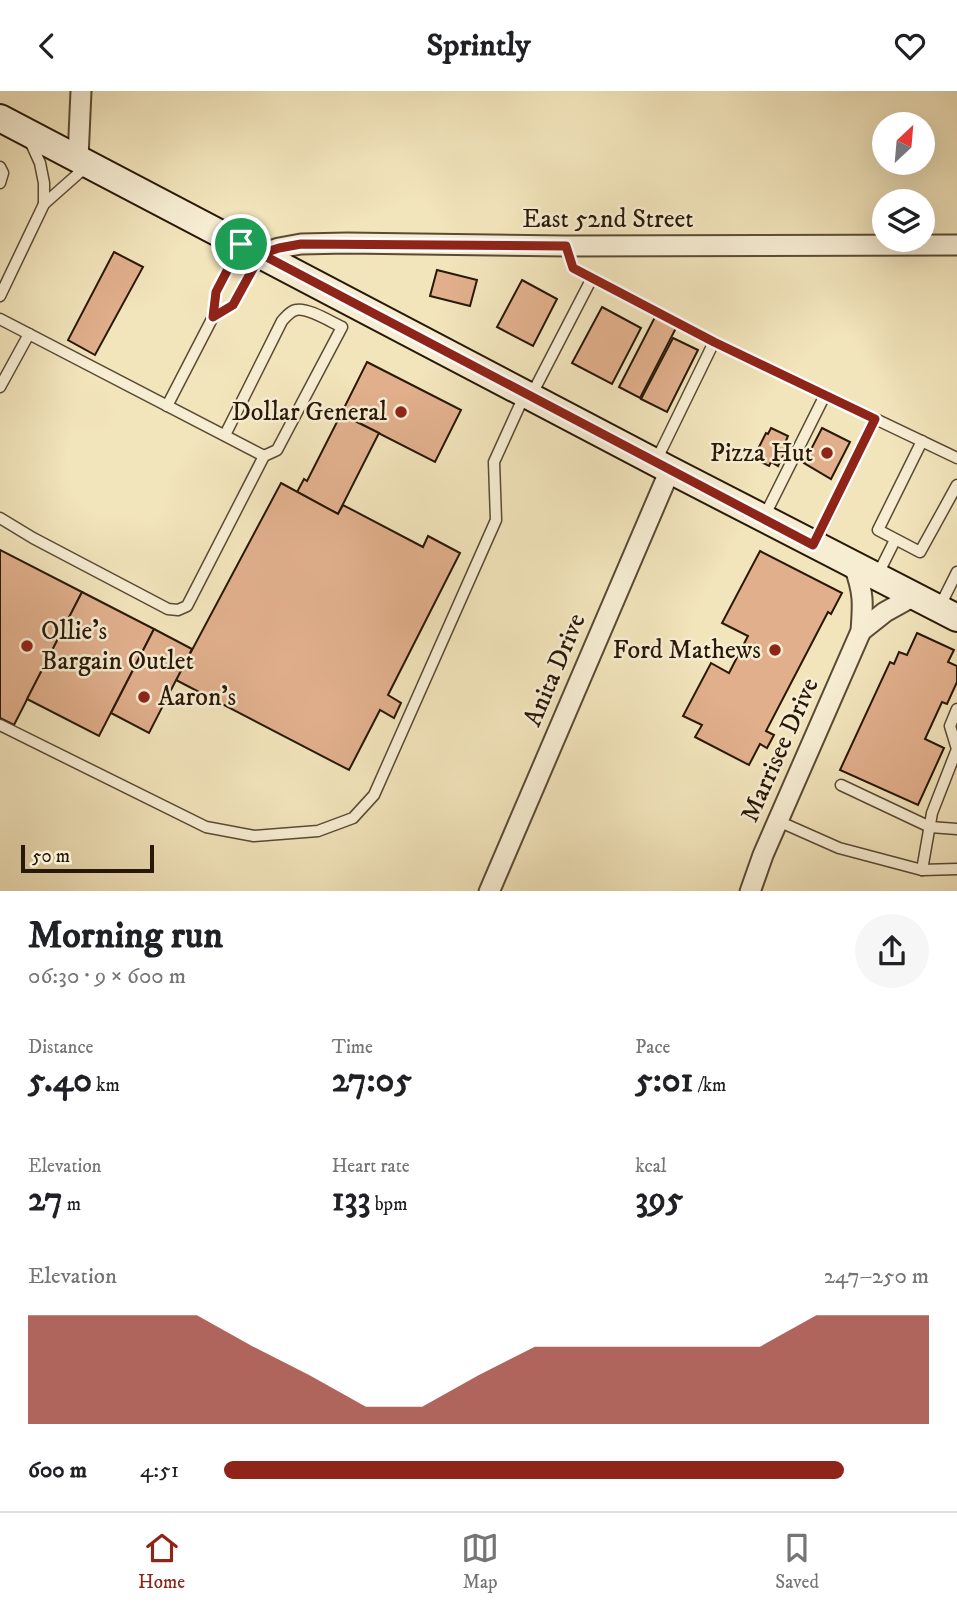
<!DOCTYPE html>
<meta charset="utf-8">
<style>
body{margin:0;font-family:"IM FELL DW Pica",serif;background:#f6f6f6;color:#202124;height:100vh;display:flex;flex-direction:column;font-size:26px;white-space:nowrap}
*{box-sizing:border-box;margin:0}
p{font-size:23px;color:#757577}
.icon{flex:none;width:38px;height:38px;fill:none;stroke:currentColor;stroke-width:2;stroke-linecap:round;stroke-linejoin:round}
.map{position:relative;height:800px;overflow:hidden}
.drawer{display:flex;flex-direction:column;background:#fff;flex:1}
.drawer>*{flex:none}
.needle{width:46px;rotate:26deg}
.buttons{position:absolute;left:872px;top:21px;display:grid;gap:14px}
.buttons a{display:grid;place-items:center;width:63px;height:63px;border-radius:50%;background:#fff;box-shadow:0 7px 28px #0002;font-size:35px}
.scale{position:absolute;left:21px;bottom:18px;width:133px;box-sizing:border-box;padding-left:7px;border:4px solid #281808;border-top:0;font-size:19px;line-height:24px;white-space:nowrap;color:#281808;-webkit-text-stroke:5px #f7edd3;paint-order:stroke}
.pin{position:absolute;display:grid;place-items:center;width:60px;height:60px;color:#fff;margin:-30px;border:4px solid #fff;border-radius:50%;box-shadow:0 2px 7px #0007}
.round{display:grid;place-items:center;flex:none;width:74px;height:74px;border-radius:37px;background:#f6f6f6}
.head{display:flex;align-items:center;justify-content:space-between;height:119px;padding:0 28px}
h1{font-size:38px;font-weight:700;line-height:52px}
.stats{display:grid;grid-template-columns:repeat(3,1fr);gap:10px;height:119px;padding:7px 28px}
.stats div{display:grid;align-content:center}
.stats b{font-size:35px;font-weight:700}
.stats small{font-size:19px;font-weight:400}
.stats p{font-size:19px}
.chart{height:196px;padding:14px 28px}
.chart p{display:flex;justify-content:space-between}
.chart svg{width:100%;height:126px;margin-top:7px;fill:#8f2418;opacity:.7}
ul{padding:0 28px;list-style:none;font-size:23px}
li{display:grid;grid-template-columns:112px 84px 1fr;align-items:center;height:52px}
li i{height:18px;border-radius:9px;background:#8f2418}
header{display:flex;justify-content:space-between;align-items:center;height:91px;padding:0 28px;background:#fff;font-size:32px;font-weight:700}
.menu{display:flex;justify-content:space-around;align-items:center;height:98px;border-top:2px solid #e0e0e0;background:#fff;font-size:19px;color:#757577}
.menu a{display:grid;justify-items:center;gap:4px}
.menu .current{color:#8f2418}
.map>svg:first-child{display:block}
.building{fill:#e1af8c;stroke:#281808;stroke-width:2}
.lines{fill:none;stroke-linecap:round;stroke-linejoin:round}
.service-casing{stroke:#5a4b35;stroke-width:13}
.minor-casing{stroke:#5a4b35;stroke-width:23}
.secondary-casing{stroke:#281808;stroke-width:30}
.service{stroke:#f7edd3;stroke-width:10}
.minor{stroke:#f7edd3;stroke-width:19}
.secondary{stroke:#f7edd3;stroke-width:26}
.route-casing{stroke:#fff;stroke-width:14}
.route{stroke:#8f2418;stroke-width:9}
.poi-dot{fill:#8f2418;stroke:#f7edd3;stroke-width:2.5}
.labels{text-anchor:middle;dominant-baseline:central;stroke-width:5;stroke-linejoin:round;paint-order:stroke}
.street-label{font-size:26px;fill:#281808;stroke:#f7edd3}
.poi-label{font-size:26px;fill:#281808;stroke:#f7edd3;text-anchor:end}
</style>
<header><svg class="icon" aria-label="back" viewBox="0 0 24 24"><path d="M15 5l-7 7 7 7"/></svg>Sprintly<svg class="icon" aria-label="heart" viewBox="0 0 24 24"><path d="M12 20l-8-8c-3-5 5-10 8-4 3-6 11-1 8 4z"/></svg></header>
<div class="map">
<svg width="957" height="801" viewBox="0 0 957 801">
<rect width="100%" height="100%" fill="#f2e4bb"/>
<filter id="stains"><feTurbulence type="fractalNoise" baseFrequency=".00286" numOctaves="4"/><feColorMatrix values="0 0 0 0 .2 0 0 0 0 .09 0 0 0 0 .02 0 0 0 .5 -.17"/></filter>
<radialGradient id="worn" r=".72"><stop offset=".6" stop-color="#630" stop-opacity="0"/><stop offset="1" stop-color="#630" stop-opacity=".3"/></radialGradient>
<g class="building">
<polygon points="114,161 143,176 95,264 68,249"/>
<polygon points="437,179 477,189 470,215 430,205"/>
<polygon points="522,189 557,208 533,255 497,236"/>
<polygon points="602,216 641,237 612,293 572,272"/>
<polygon points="655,226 676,237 640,307 619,296"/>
<polygon points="673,247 698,259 667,321 641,308"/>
<polygon points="367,271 461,319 435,371 341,323"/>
<polygon points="341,323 379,342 338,423 297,401 304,388 307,390"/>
<polygon points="771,337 788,345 785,352 789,353 778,375 771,371 769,375 761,371 762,367 755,364 766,342 768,343"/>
<polygon points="822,337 850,351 831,388 804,372"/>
<polygon points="281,392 338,423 343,414 423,456 428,445 460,462 388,604 401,612 394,627 380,619 349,679 176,589"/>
<polygon points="0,459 82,501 14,634 0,627"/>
<polygon points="760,460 842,502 831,523 828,521 766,640 774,644 767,657 760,653 749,674 695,646 702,634 683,625 711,572 729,582 748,545 722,532"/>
<polygon points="82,501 154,538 99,645 27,608"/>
<polygon points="154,538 192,558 149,642 111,622"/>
<polygon points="917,542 954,559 948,571 957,575 957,591 947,613 942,611 925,648 944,657 918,714 840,679 890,571 894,573 899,561 907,564"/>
</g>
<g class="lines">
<defs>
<g id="service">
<polyline points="30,50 40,72 44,92 44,113"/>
<polyline points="0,76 3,82 0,92"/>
<polyline points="566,155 573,177 714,251 656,370"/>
<polyline points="0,205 44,113 88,74"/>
<polyline points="213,226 233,214 260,164"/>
<polyline points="0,228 264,365"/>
<polyline points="714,251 957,367"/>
<polyline points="0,296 29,243"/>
<polyline points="531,305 592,187"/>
<polyline points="167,315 213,226 216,201 241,154"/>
<polyline points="922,350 878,439 920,461 957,394"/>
<polyline points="764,426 825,304"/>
<path d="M0 427 33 447 168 518 178 519 187 515 264 365 277 359 342 236C331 231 307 216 296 219 290 220 286 226 282 230L225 344"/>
<polyline points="814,453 875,328"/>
<polyline points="878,483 895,449"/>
<polyline points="939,517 957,481"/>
<polyline points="0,634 206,736 254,745 318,740 353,727 374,704 496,429 494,371 524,305"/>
<polyline points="841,694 930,736 957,738"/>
<polyline points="778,730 839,757 922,779 957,778"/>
<polyline points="922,779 932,722 957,658 950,635 957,618"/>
</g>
<g id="minor">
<polyline points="78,67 81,0"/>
<polyline points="261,163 279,157 301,153 347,152 566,155 957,154"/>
<polyline points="861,540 885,521 914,505"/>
<polyline points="489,801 670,379"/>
<path d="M750 801 763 764 861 540C863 513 864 502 854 475"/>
</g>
<polyline id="secondary" points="0,27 670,379 957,527"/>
</defs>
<use href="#service" class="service-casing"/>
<use href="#minor" class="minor-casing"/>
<use href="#secondary" class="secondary-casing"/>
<use href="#service" class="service"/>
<use href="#minor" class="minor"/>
<use href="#secondary" class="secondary"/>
</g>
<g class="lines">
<defs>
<polyline id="route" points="241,153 216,201 213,226 233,214 261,163 813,454 875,328 714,251 573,177 566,155 301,153 279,157 261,163 241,153"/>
</defs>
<use href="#route" class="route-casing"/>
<use href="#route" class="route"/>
</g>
<g class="poi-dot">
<circle cx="401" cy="321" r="7"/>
<circle cx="827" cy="362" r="7"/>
<circle cx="27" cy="555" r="7"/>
<circle cx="775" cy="559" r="7"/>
<circle cx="144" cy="606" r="7"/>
</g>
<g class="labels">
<g class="street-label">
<text x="608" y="128">East 52nd Street</text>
<text transform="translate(555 579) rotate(-67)">Anita Drive</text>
<text transform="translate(780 659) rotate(-66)">Marrisee Drive</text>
</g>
<g class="poi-label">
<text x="387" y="321">Dollar General</text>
<text x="813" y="362">Pizza Hut</text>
<text x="41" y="540" text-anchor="start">Ollie's<tspan x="41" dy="30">Bargain Outlet</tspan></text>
<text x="761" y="559">Ford Mathews</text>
<text x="158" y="606" text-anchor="start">Aaron's</text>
</g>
</g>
<rect width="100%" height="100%" filter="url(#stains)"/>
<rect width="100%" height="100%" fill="url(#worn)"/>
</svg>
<div class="buttons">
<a><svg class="needle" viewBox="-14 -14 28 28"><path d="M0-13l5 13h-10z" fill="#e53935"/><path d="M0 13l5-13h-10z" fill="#757577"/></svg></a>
<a><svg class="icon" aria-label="layers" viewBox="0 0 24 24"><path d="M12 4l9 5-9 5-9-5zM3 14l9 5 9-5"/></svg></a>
</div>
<div class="scale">50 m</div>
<div class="pin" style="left:241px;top:153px;background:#1e9e55"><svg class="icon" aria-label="arrive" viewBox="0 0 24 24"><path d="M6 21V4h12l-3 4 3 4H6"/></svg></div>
</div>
<section class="drawer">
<div class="head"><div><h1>Morning run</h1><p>06:30 · 9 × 600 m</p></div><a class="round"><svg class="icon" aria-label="share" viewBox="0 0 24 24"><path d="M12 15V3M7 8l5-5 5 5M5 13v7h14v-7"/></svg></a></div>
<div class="stats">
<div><p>Distance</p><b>5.40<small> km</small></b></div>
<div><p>Time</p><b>27:05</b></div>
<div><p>Pace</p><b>5:01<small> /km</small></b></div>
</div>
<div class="stats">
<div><p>Elevation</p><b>27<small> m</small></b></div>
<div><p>Heart rate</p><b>133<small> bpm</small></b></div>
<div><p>kcal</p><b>395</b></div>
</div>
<div class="chart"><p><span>Elevation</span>247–250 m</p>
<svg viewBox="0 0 160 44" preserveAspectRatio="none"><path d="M0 44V6L10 6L20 6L30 6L40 17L50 27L60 38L70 38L80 27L90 17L100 17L110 17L120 17L130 17L140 6L150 6L160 6V44z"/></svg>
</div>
<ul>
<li><b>600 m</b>4:51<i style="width:88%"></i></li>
</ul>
</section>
<nav class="menu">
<a class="current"><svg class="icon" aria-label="home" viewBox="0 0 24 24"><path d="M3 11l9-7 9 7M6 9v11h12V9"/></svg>Home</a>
<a><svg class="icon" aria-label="map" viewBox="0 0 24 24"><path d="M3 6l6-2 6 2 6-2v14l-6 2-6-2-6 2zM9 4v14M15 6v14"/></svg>Map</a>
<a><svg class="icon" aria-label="saved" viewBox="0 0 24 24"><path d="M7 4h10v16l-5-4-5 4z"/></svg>Saved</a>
</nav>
